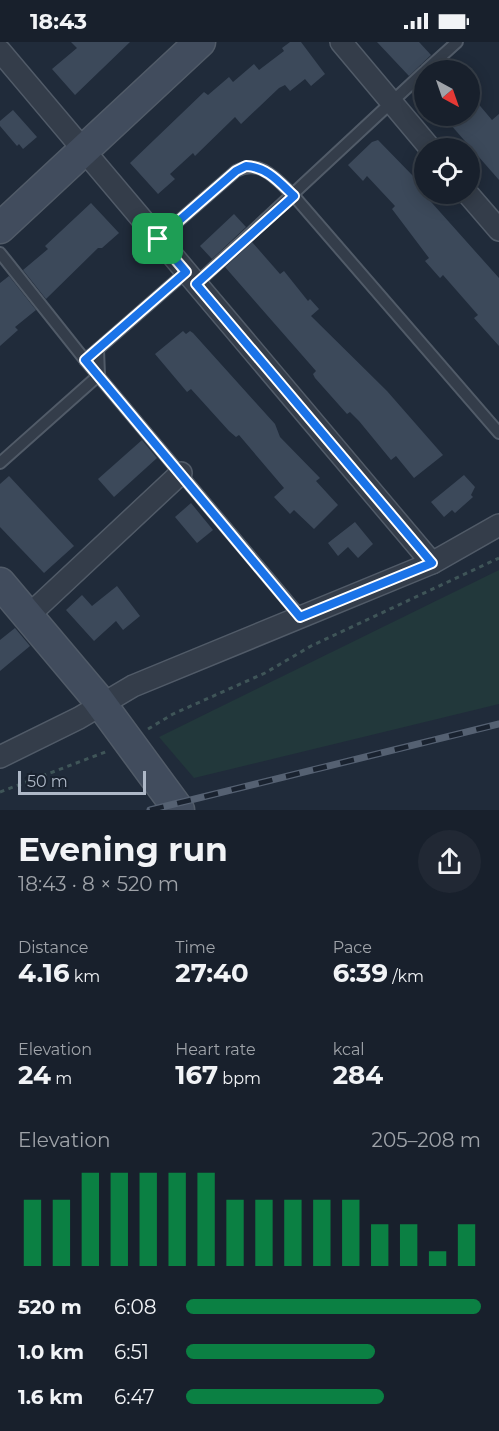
<!DOCTYPE html>
<meta charset="utf-8">
<style>
body{margin:0;font-family:Montserrat,sans-serif;background:#212834;color:#f1f3f6;height:100vh;display:flex;flex-direction:column;font-size:22px;white-space:nowrap}
*{box-sizing:border-box;margin:0}
p{font-size:20px;color:#9fa3a9}
.icon{flex:none;width:33px;height:33px;fill:none;stroke:currentColor;stroke-width:2;stroke-linecap:round;stroke-linejoin:round}
.map{position:relative;height:768px;overflow:hidden}
.panel{display:flex;flex-direction:column;background:#18202c;flex:1}
.panel>*{flex:none}
.needle{width:39px;rotate:140deg}
.fabs{position:absolute;left:414px;top:18px;display:grid;gap:12px}
.fabs a{display:grid;place-items:center;width:66px;height:66px;border-radius:50%;background:#18202c;box-shadow:0 3px 15px #0003,0 0 0 2px #363e48;font-size:30px}
.scale{position:absolute;left:18px;bottom:15px;width:128px;box-sizing:border-box;padding-left:6px;border:3px solid #aeb8c7;border-top:0;font-size:16px;line-height:21px;white-space:nowrap;color:#aeb8c7;-webkit-text-stroke:4px #19222f;paint-order:stroke}
.pin{position:absolute;display:grid;place-items:center;width:51px;height:51px;color:#fff;margin:-26px;border-radius:12px;box-shadow:0 3px 9px #0006}
.round{display:grid;place-items:center;flex:none;width:63px;height:63px;border-radius:32px;background:#212834}
.head{display:flex;align-items:center;justify-content:space-between;height:102px;padding:0 18px}
h1{font-size:33px;font-weight:700;line-height:45px}
.figures{display:grid;grid-template-columns:repeat(3,1fr);gap:9px;height:102px;padding:6px 18px}
.figures div{display:grid;align-content:center}
.figures b{font-size:26px;font-weight:700}
.figures small{font-size:16px;font-weight:400}
.figures p{font-size:16px}
.chart{height:168px;padding:12px 18px}
.chart p{display:flex;justify-content:space-between}
.chart svg{width:100%;height:108px;margin-top:6px;stroke:#0b8043;stroke-width:6}
ul{padding:0 18px;list-style:none;font-size:20px}
li{display:grid;grid-template-columns:96px 72px 1fr;align-items:center;height:45px}
li i{height:15px;border-radius:8px;background:#0b8043}
.status{display:flex;justify-content:space-between;align-items:center;height:42px;padding:0 30px;background:#18202c;direction:ltr}
.status svg{height:16px;fill:currentColor}
.map>svg:first-child{display:block}
.green{fill:#22383b}
.building{fill:#3c495a}
.lines{fill:none;stroke-linecap:round;stroke-linejoin:round}
.lane-casing{stroke:#515b68;stroke-width:14}
.street-casing{stroke:#515b68;stroke-width:24}
.secondary-casing{stroke:#515b68;stroke-width:33}
.path{stroke:#3f5558;stroke-width:3;stroke-dasharray:4.5 4.5;stroke-linecap:butt}
.lane{stroke:#343d4a;stroke-width:10}
.street{stroke:#343d4a;stroke-width:21}
.secondary{stroke:#414c5d;stroke-width:30}
.rail-casing{stroke:#556172;stroke-width:7}
.rail{stroke:#19222f;stroke-width:4.5;stroke-dasharray:14;stroke-linecap:butt}
.route-casing{stroke:#fff;stroke-width:12}
.route{stroke:#1a73e8;stroke-width:8}
</style>
<div class="status"><b>18:43</b><svg viewBox="0 0 49 12"><path d="M0 12V9h3v3zM5 12V6h3v6zM10 12V3h3v9zM15 12V0h3v12zM26 1h20v11H26zM47 4h2v5h-2z"/></svg></div>
<div class="map">
<svg width="499" height="768" viewBox="0 0 499 768">
<rect width="100%" height="100%" fill="#202b3a"/>
<polygon class="green" points="499,528 499,662 194,736 159,695"/>
<g class="building">
<polygon points="71,0 130,0 75,53 52,27 77,6"/>
<polygon points="290,0 301,0 325,32 311,44 305,37 290,49 285,43 279,46 241,82 235,75 195,114 193,111 170,132 175,137 158,152 130,121 204,50 208,53 229,35 233,40 254,22 259,28 284,9 282,6"/>
<polygon points="377,0 419,0 431,13 409,34"/>
<polygon points="470,52 492,78 499,72 499,138 443,74 470,74"/>
<polygon points="13,68 37,95 23,107 19,102 17,104 0,84 0,79"/>
<polygon points="378,98 414,135 424,152 499,236 499,304 474,276 478,273 443,233 440,236 425,219 429,216 392,167 395,164 367,134 363,139 348,123 372,100"/>
<polygon points="91,161 119,191 102,206 98,206 46,257 23,228 48,207 45,204"/>
<polygon points="234,172 246,185 212,217 200,204"/>
<polygon points="252,200 280,232 284,229 308,259 310,257 319,267 311,274 387,349 443,413 414,436 396,414 391,418 359,379 350,370 347,372 315,336 313,332 316,329 225,225"/>
<polygon points="9,234 36,268 15,285 18,288 0,304 0,241"/>
<polygon points="183,289 186,292 190,289 193,291 275,382 280,395 320,436 316,439 338,463 314,487 294,468 290,472 274,455 284,446 239,393 236,395 229,389 191,347 187,350 155,312"/>
<polygon points="142,398 157,416 114,455 98,437"/>
<polygon points="464,433 475,445 471,453 473,455 455,471 452,468 444,475 431,460"/>
<polygon points="9,434 74,504 44,531 0,485 0,442"/>
<polygon points="191,461 213,488 197,501 175,475"/>
<polygon points="355,480 373,502 358,516 348,505 338,514 328,501"/>
<polygon points="117,544 140,574 123,588 116,579 94,599 66,568 82,553 92,564"/>
<polygon points="15,586 30,604 0,629 0,598"/>
</g>
<g class="lines">
<defs>
<g id="lane">
<polyline points="426,28 457,0"/>
<path d="M158 197 236 129C261 116 277 138 294 154L499 391"/>
<polyline points="0,211 85,318 301,575"/>
<polyline points="196,242 424,30"/>
<polyline points="98,307 186,230"/>
<polyline points="0,421 99,333 98,307 85,318"/>
</g>
<g id="street">
<polyline points="341,0 430,106"/>
<polyline points="0,9 432,521"/>
<polyline points="468,152 499,188"/>
<polyline points="28,574 181,431"/>
<polyline points="0,715 79,676 133,644 432,521 499,483"/>
</g>
<g id="secondary">
<polyline points="0,186 200,0"/>
<polyline points="0,541 96,655 179,768"/>
</g>
</defs>
<use href="#lane" class="lane-casing"/>
<use href="#street" class="street-casing"/>
<use href="#secondary" class="secondary-casing"/>
<g class="path">
<polyline points="148,687 173,672 265,631 311,604 499,516"/>
<polyline points="0,750 108,709"/>
</g>
<use href="#lane" class="lane"/>
<use href="#street" class="street"/>
<use href="#secondary" class="secondary"/>
<defs>
<polyline id="rail" points="150,768 499,682"/>
</defs>
<use href="#rail" class="rail-casing"/>
<use href="#rail" class="rail"/>
</g>
<g class="lines">
<defs>
<path id="route" d="M246 124C267 125 279 140 294 154L196 242 432 521 300 575 85 318 186 230 158 197 236 129Z"/>
</defs>
<use href="#route" class="route-casing"/>
<use href="#route" class="route"/>
</g>
</svg>
<div class="fabs">
<a><svg class="needle" viewBox="-14 -14 28 28"><path d="M0-13l5 13h-10z" fill="#e53935"/><path d="M0 13l5-13h-10z" fill="#9fa3a9"/></svg></a>
<a><svg class="icon" aria-label="locate" viewBox="0 0 24 24"><circle cx="12" cy="12" r="6"/><path d="M12 2v4M12 18v4M2 12h4M18 12h4"/></svg></a>
</div>
<div class="scale">50 m</div>
<div class="pin" style="left:158px;top:197px;background:#1e9e55"><svg class="icon" aria-label="arrive" viewBox="0 0 24 24"><path d="M6 21V4h12l-3 4 3 4H6"/></svg></div>
</div>
<section class="panel">
<div class="head"><div><h1>Evening run</h1><p>18:43 · 8 × 520 m</p></div><a class="round"><svg class="icon" aria-label="share" viewBox="0 0 24 24"><path d="M12 15V3M7 8l5-5 5 5M5 13v7h14v-7"/></svg></a></div>
<div class="figures">
<div><p>Distance</p><b>4.16<small> km</small></b></div>
<div><p>Time</p><b>27:40</b></div>
<div><p>Pace</p><b>6:39<small> /km</small></b></div>
</div>
<div class="figures">
<div><p>Elevation</p><b>24<small> m</small></b></div>
<div><p>Heart rate</p><b>167<small> bpm</small></b></div>
<div><p>kcal</p><b>284</b></div>
</div>
<div class="chart"><p><span>Elevation</span>205–208 m</p>
<svg viewBox="0 0 160 44" preserveAspectRatio="none"><path d="M5 44V17M15 44V17M25 44V6M35 44V6M45 44V6M55 44V6M65 44V6M75 44V17M85 44V17M95 44V17M105 44V17M115 44V17M125 44V27M135 44V27M145 44V38M155 44V27"/></svg>
</div>
<ul>
<li><b>520 m</b>6:08<i style="width:100%"></i></li>
<li><b>1.0 km</b>6:51<i style="width:64%"></i></li>
<li><b>1.6 km</b>6:47<i style="width:67%"></i></li>
</ul>
</section>
